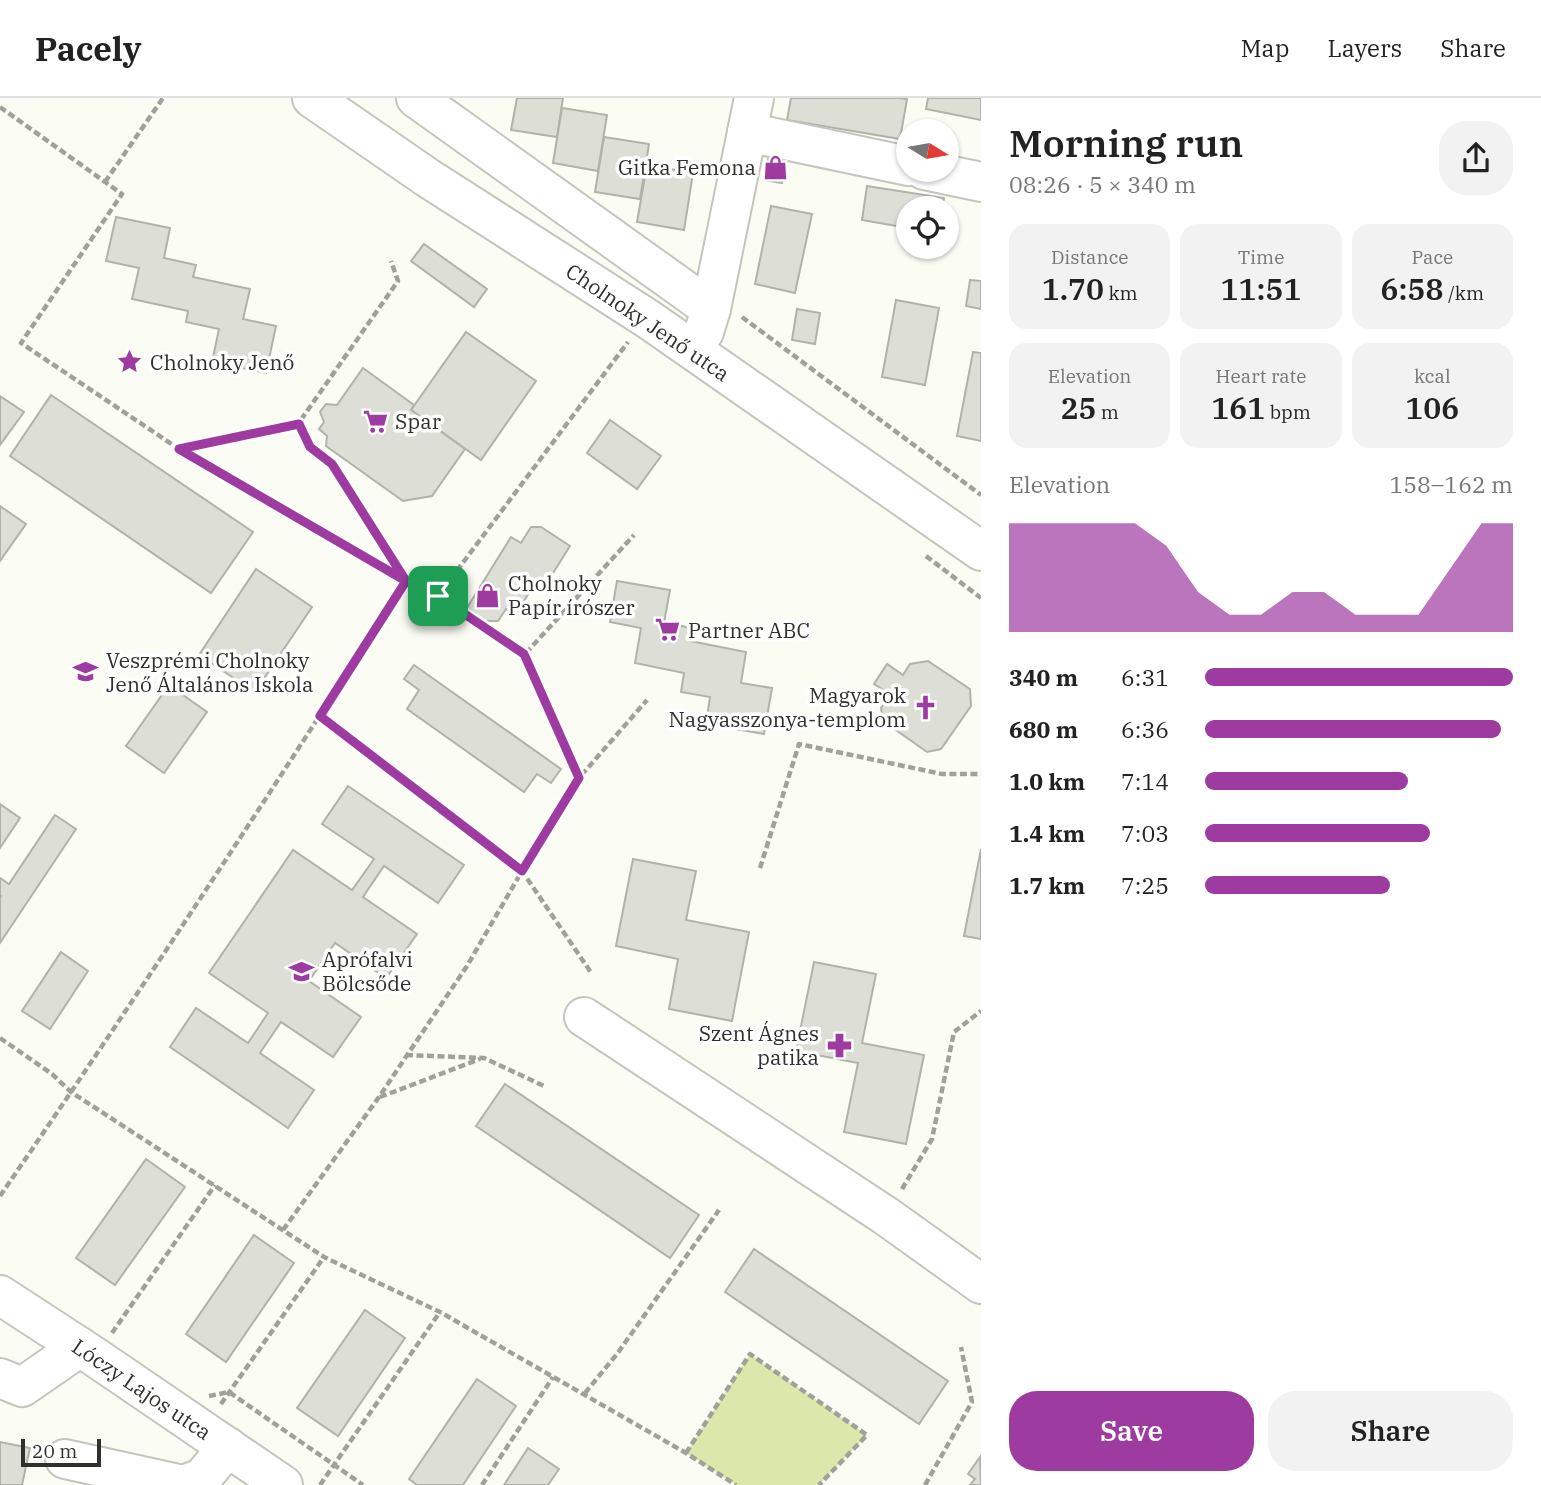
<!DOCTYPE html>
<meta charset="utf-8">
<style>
body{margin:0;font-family:"IBM Plex Serif",serif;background:#f2f2f2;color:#222;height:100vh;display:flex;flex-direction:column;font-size:26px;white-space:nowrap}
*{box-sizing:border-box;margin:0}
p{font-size:23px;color:#767676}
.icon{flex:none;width:38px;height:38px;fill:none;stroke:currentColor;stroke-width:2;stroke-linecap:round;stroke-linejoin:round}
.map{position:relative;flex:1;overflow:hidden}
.details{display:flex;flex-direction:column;background:#fff;width:560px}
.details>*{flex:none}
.needle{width:46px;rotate:101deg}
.controls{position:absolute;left:896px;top:21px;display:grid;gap:14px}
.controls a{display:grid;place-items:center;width:63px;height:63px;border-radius:50%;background:#fff;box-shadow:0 2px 5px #0004;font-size:35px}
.scale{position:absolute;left:21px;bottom:18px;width:80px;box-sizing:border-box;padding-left:7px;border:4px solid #30302d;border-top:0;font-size:19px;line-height:24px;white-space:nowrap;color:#30302d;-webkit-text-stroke:5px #fff;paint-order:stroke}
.pin{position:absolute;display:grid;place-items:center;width:60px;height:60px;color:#fff;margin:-30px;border-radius:14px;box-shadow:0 4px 10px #0006}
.round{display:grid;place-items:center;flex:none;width:74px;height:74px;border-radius:28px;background:#f2f2f2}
.headline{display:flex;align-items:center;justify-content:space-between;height:119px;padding:0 28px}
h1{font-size:38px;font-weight:600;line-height:52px}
.metrics{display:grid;grid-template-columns:repeat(3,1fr);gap:10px;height:119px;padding:7px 28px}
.metrics div{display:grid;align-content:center;border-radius:18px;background:#f2f2f2;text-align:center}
.metrics b{font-size:30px;font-weight:600}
.metrics small{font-size:19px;font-weight:400}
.metrics p{font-size:19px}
.chart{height:196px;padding:14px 28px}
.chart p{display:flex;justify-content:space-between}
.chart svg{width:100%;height:126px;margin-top:7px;fill:#9e3ba1;opacity:.7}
.action{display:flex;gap:14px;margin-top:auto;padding:14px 28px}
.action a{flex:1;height:80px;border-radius:28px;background:#9e3ba1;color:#fff;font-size:28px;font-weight:600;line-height:80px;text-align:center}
.action a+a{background:#f2f2f2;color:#222}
ul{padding:0 28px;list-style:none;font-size:23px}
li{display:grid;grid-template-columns:112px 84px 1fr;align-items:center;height:52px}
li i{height:18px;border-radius:9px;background:#9e3ba1}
header{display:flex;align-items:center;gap:42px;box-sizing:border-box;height:98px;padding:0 35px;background:#fff;border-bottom:2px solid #e0e0e0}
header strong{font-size:33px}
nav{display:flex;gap:38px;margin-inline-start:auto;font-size:24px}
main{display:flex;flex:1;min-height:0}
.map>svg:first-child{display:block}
.green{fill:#dce7ab}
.building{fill:#dddfd6;stroke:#b1b3aa;stroke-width:2}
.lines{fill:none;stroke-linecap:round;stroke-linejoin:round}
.minor-casing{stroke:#c4c6bd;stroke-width:42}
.path{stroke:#a0a19b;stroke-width:4.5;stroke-dasharray:7 3.5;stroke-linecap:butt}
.minor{stroke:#fff;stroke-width:38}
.route-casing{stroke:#fff;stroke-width:14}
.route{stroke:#9e3ba1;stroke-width:9}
.labels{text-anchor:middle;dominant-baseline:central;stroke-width:7;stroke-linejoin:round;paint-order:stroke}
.poi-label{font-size:21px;fill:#30302d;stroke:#fff;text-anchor:start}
.street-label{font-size:21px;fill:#30302d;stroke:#fff}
</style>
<header>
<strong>Pacely</strong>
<nav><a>Map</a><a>Layers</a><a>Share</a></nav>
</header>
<main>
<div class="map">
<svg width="981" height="1387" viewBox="0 0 981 1387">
<rect width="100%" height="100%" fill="#fbfcf3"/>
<polygon class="green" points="750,1256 867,1337 819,1387 736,1387 686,1355"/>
<g class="building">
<polygon points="517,0 563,0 557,39 511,32"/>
<polygon points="791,0 899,0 907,1 900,41 787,22"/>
<polygon points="928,0 981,0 981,22 926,11"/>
<polygon points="562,10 607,17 598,73 553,65"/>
<polygon points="604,39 649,46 640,101 595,94"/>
<polygon points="770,53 788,57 782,85 764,82"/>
<polygon points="647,67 693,75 684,132 637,124"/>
<polygon points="867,88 944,100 942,110 908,110 908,130 862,122"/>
<polygon points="771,108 812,116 795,195 755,186"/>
<polygon points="116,119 170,130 164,160 196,167 193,179 250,191 243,221 276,228 266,275 212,264 219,231 186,224 188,213 132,201 139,170 106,163"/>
<polygon points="424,146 487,191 474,209 411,163"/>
<polygon points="970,182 981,183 981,211 966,208"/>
<polygon points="896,202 939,210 925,287 882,279"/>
<polygon points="797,211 820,215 815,246 792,242"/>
<polygon points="466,234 536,283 481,362 411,312"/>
<polygon points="973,254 981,255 981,343 957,338"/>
<polygon points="363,270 414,307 411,312 465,351 432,398 403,403 326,348 327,338 319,331 324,324 320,314 326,306 337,307"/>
<polygon points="51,297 253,434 211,495 10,358"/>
<polygon points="0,298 24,314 0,347"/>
<polygon points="610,322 661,358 637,391 587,355"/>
<polygon points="0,408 26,426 0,463"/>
<polygon points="531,429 541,429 570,448 543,491 534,486 516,517 506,511 498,523 480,523 465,513 511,439 521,445"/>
<polygon points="256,471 312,509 255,594 199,557"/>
<polygon points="617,483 670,492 664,525 693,530 690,543 746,554 741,585 772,590 764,636 706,626 710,599 681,594 684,575 635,565 641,530 610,524"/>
<polygon points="928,563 970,591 971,608 941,651 927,654 883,623 881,610 890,596 874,586 887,566 903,577 910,566"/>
<polygon points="414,567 561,671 551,685 537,676 524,694 407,611 419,592 404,581"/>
<polygon points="169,587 207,614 164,675 126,648"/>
<polygon points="348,688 464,767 438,805 384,768 363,799 417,836 386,880 335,845 309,883 361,919 333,959 281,924 260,955 314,992 288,1030 170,949 196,910 248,945 268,915 209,875 293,752 352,792 374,761 322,726"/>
<polygon points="0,706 20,720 0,750"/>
<polygon points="55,717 76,731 0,845 0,800 1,798 0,797 0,780 9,786"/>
<polygon points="981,751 981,841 964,838"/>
<polygon points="633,761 696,773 686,822 749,834 732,923 669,911 678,861 616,848"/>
<polygon points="61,854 88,873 50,931 22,913"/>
<polygon points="814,864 876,876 862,945 924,957 906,1046 844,1034 858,965 796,953"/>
<polygon points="505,986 699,1117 670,1160 476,1028"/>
<polygon points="146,1061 185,1089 115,1187 76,1160"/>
<polygon points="254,1137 294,1165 226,1264 186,1236"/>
<polygon points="754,1151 948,1283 919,1326 725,1194"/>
<polygon points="365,1212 405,1240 338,1338 297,1310"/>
<polygon points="477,1281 516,1308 463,1387 417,1387 409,1381"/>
<polygon points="0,1344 30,1350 22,1387 0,1387"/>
<polygon points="528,1350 559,1371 548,1387 504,1387"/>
<polygon points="980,1359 981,1387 970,1387 975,1381 968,1376"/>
</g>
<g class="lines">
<defs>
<g id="minor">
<polyline points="312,0 428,80 648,221 981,453"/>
<polyline points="416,0 711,211"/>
<polyline points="747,34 908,68"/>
<polyline points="924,72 981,84"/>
<polyline points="704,234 711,211 754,0"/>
<polyline points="584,919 886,1118 981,1186"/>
<polyline points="0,1197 95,1259 283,1387"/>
<polyline points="0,1280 22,1289 80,1249"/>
<polyline points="65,1361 183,1387 202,1380 228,1349"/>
</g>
</defs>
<use href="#minor" class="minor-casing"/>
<g class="path">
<polyline points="0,9 122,96 21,245 179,351 406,483 438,498 525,556"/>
<polyline points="105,84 163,0"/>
<polyline points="742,219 981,397"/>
<polyline points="180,351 298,326"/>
<polyline points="926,458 981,500"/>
<polyline points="438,498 628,244"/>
<polyline points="320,618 522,773 579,680 647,602"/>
<polyline points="579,680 525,556 634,437"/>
<polyline points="760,770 799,646 942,676 981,676"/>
<polyline points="0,940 52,976 71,994 324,1159 440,1214 686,1355 736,1387"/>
<polyline points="406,957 484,960 544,988"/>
<polyline points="380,999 480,961"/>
<polyline points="902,1091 932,1041 954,934 981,913"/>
<path d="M0 1098C139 896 274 690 406 483L332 366 310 349 298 326 398 183 391 163"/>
<polyline points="283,1132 379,999 467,868 522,773 592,876"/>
<polyline points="112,1235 215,1087"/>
<polyline points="585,1295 617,1256 719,1112"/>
<polyline points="209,1298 229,1294 363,1387"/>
<polyline points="221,1306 324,1159"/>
<polyline points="686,1355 750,1256 867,1337 819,1387"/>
<polyline points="320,1387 440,1214"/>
<polyline points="482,1387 553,1279"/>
<polyline points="925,1387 972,1304 961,1249"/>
</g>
<use href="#minor" class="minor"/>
</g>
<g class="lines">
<defs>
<polyline id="route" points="438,498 406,483 179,351 299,326 310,349 332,366 406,483 320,618 522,773 579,680 524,556 438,498"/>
</defs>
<use href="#route" class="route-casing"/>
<use href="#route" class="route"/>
</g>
<defs>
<symbol id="shop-bare" viewBox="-9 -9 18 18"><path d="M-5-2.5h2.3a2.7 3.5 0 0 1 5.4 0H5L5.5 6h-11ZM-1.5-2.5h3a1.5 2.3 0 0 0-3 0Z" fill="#9e3ba1" stroke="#fff" stroke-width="2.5" paint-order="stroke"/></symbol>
<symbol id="sight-bare" viewBox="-9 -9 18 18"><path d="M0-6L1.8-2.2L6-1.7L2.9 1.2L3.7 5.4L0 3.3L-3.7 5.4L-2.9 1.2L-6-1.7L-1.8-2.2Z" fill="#9e3ba1" stroke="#fff" stroke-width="2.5" paint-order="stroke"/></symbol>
<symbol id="supermarket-bare" viewBox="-9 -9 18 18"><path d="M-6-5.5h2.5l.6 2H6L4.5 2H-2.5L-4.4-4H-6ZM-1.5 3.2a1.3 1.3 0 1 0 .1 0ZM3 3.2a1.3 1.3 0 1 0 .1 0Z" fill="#9e3ba1" stroke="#fff" stroke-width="2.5" paint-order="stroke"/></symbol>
<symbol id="school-bare" viewBox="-9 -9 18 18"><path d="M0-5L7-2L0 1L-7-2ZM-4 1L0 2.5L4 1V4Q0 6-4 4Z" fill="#9e3ba1" stroke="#fff" stroke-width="2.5" paint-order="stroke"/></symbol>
<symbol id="church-bare" viewBox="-9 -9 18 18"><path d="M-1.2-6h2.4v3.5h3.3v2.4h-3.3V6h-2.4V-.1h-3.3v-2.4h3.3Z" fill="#9e3ba1" stroke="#fff" stroke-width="2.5" paint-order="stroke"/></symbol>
<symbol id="pharmacy-bare" viewBox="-9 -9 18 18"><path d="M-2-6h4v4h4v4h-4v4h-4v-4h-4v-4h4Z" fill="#9e3ba1" stroke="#fff" stroke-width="2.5" paint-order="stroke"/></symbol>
</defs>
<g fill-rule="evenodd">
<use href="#shop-bare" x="758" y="52" width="35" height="35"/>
<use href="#sight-bare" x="112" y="246" width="35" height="35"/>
<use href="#supermarket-bare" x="358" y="306" width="35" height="35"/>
<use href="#shop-bare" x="470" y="480" width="35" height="35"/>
<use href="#supermarket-bare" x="650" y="514" width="35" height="35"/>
<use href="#school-bare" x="68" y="556" width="35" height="35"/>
<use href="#church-bare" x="908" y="592" width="35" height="35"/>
<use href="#school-bare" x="284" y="856" width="35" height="35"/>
<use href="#pharmacy-bare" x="822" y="930" width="35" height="35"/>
</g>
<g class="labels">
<g class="poi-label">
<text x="756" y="69" text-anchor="end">Gitka Femona</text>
<text x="150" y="264">Cholnoky Jenő</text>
<text x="395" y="323">Spar</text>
<text x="508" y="485">Cholnoky<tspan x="508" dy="24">Papír írószer</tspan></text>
<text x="688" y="532">Partner ABC</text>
<text x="106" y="562">Veszprémi Cholnoky<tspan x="106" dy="24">Jenő Általános Iskola</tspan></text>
<text x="906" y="597" text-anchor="end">Magyarok<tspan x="906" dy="24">Nagyasszonya-templom</tspan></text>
<text x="322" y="861">Aprófalvi<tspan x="322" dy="24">Bölcsőde</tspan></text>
<text x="819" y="935" text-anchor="end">Szent Ágnes<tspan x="819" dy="24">patika</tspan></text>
</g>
<g class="street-label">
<text transform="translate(648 224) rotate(34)">Cholnoky Jenő utca</text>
<text transform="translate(142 1291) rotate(34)">Lóczy Lajos utca</text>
</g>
</g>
</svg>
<div class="controls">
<a><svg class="needle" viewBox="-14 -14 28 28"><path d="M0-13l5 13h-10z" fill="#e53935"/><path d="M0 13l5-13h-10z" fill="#767676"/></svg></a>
<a><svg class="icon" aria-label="locate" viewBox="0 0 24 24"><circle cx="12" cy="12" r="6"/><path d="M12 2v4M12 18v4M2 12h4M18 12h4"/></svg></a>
</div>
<div class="scale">20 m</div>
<div class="pin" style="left:438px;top:498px;background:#1e9e55"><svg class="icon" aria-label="arrive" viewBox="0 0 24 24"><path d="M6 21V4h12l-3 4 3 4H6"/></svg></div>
</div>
<section class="details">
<div class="headline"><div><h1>Morning run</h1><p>08:26 · 5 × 340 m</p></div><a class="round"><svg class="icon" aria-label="share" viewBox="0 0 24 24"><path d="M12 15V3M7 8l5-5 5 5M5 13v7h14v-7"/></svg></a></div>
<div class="metrics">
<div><p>Distance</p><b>1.70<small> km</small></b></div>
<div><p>Time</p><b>11:51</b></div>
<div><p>Pace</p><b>6:58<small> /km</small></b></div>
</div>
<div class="metrics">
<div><p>Elevation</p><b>25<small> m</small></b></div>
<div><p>Heart rate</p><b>161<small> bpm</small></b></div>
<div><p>kcal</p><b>106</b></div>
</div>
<div class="chart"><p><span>Elevation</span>158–162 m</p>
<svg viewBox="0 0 160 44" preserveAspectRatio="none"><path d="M0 44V6L10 6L20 6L30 6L40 6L50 14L60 30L70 38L80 38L90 30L100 30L110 38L120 38L130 38L140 22L150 6L160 6V44z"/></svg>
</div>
<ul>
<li><b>340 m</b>6:31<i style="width:100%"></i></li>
<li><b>680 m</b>6:36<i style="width:96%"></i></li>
<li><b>1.0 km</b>7:14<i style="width:66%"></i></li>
<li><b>1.4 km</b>7:03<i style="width:73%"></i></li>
<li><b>1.7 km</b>7:25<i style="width:60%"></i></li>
</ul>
<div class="action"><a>Save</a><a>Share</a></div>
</section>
</main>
